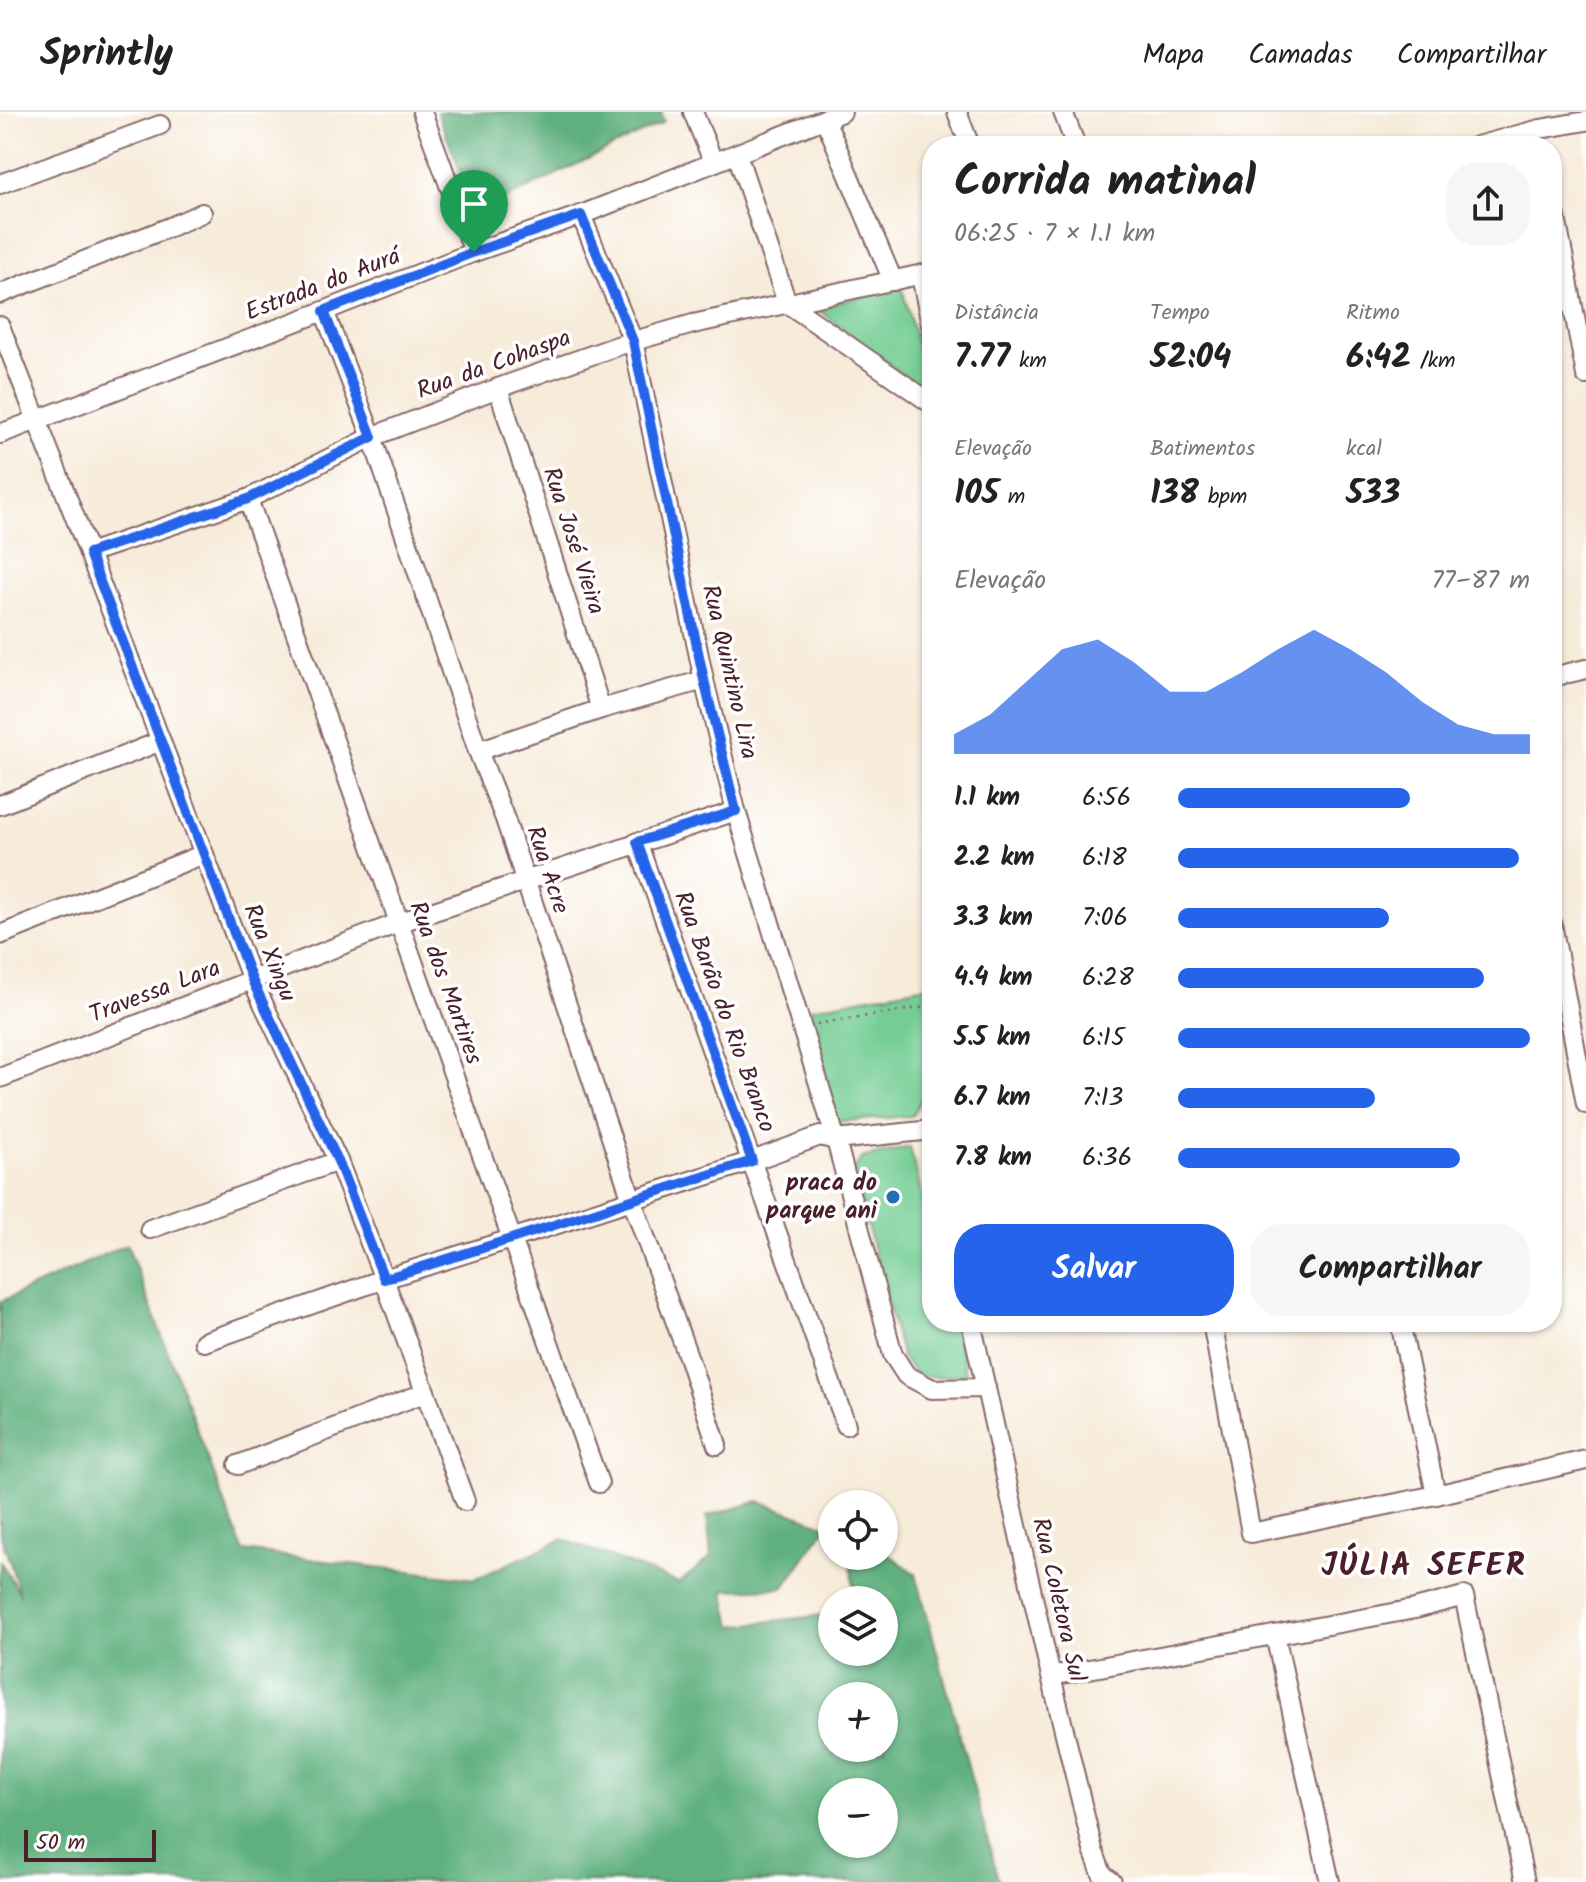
<!DOCTYPE html>
<html lang="pt">
<meta charset="utf-8">
<style>
body{margin:0;font-family:Kalam,sans-serif;background:#f6f6f6;color:#222;height:100vh;display:flex;flex-direction:column;font-size:30px;white-space:nowrap}
*{box-sizing:border-box;margin:0}
p{font-size:26px;color:#767676}
.icon{flex:none;width:44px;height:44px;fill:none;stroke:currentColor;stroke-width:2;stroke-linecap:round;stroke-linejoin:round}
.map{position:relative;flex:1;overflow:hidden}
.panel{position:absolute;left:922px;top:24px;width:640px;height:1196px;display:flex;flex-direction:column;background:#fff;border-radius:32px;box-shadow:0 2px 6px #0004}
.panel>*{flex:none}
.controls{position:absolute;left:818px;top:1378px;display:grid;gap:16px}
.controls a{display:grid;place-items:center;width:80px;height:80px;border-radius:50%;background:#fff;box-shadow:0 2px 6px #0004;font-size:40px}
.scale{position:absolute;left:24px;bottom:20px;width:132px;box-sizing:border-box;padding-left:8px;border:4px solid #4a1f2b;border-top:0;font-size:22px;line-height:28px;white-space:nowrap;color:#4a1f2b;-webkit-text-stroke:6px #fff;paint-order:stroke}
.pin{position:absolute;display:grid;place-items:center;width:68px;height:68px;color:#fff;margin:-82px -34px;border-radius:50% 50% 50% 0;rotate:-45deg;box-shadow:0 0 8px #0007}
.pin .icon{rotate:45deg}
.round{display:grid;place-items:center;flex:none;width:84px;height:84px;border-radius:32px;background:#f6f6f6}
.summary{display:flex;align-items:center;justify-content:space-between;height:136px;padding:0 32px}
h1{font-size:44px;font-weight:800;line-height:60px}
.metrics{display:grid;grid-template-columns:repeat(3,1fr);gap:12px;height:136px;padding:8px 32px}
.metrics div{display:grid;align-content:center}
.metrics b{font-size:34px;font-weight:800}
.metrics small{font-size:22px;font-weight:400}
.metrics p{font-size:22px}
.chart{height:224px;padding:16px 32px}
.chart p{display:flex;justify-content:space-between}
.chart svg{width:100%;height:144px;margin-top:8px;fill:#2563eb;opacity:.7}
.button{display:flex;gap:16px;margin-top:auto;padding:16px 32px}
.button a{flex:1;height:92px;border-radius:32px;background:#2563eb;color:#fff;font-size:32px;font-weight:800;line-height:92px;text-align:center}
.button a+a{background:#f6f6f6;color:#222}
ul{padding:0 32px;list-style:none;font-size:26px}
li{display:grid;grid-template-columns:128px 96px 1fr;align-items:center;height:60px}
li i{height:20px;border-radius:10px;background:#2563eb}
header{display:flex;align-items:center;gap:48px;box-sizing:border-box;height:112px;padding:0 40px;background:#fff;border-bottom:2px solid #e0e0e0}
header strong{font-size:38px}
nav{display:flex;gap:44px;margin-inline-start:auto;font-size:28px}
.map>svg:first-child{display:block}
.green{fill:#74cd94;stroke:#5f7660;stroke-width:2}
.forest{fill:#5fb07e;stroke:#546854;stroke-width:2;fill-rule:evenodd}
.lines{fill:none;stroke-linecap:round;stroke-linejoin:round}
.minor-casing{stroke:#876668;stroke-width:22}
.path{stroke:#876668;stroke-width:3;stroke-dasharray:2 6;stroke-linecap:butt}
.minor{stroke:#fff;stroke-width:18}
.route-casing{stroke:#fff;stroke-width:16}
.route{stroke:#2563eb;stroke-width:10}
.poi-dot{fill:#1f6fb2;stroke:#fff;stroke-width:3}
.labels{text-anchor:middle;dominant-baseline:central;stroke-width:7;stroke-linejoin:round;paint-order:stroke}
.street-label{font-size:24px;fill:#4a1f2b;stroke:#fff}
.poi-label{font-size:24px;font-weight:bold;fill:#4a1f2b;stroke:#fff;text-anchor:end}
.district-label{font-size:32px;font-weight:bold;letter-spacing:2px;fill:#4a1f2b;stroke:#fff}
</style>
<header>
<strong>Sprintly</strong>
<nav><a>Mapa</a><a>Camadas</a><a>Compartilhar</a></nav>
</header>
<div class="map">
<svg width="1586" height="1770" viewBox="0 0 1586 1770">
<rect width="100%" height="100%" fill="#fff"/>
<filter id="ink" filterUnits="userSpaceOnUse"><feTurbulence type="fractalNoise" baseFrequency=".0125" numOctaves="2"/><feDisplacementMap in="SourceGraphic" scale="16" xChannelSelector="R" yChannelSelector="G"/><feConvolveMatrix kernelMatrix="1 2 1 2 8 2 1 2 1" color-interpolation-filters="sRGB"/></filter>
<filter id="wash" filterUnits="userSpaceOnUse"><feTurbulence type="fractalNoise" baseFrequency=".006" numOctaves="4" result="noise"/><feDisplacementMap in="SourceGraphic" scale="32" xChannelSelector="R" yChannelSelector="G"/><feGaussianBlur stdDeviation="1.8" result="paint"/><feColorMatrix in="noise" values="0 0 0 0 0 0 0 0 0 0 0 0 0 0 0 0 0 1.4 0 .05"/><feComposite in="paint" operator="in"/></filter>
<g filter="url(#wash)">
<rect width="100%" height="100%" fill="#f7ebd9"/>
<g class="green">
<polygon points="902,175 930,284 816,196"/>
<polygon points="932,873 932,966 912,1004 834,1010 806,897"/>
<polygon points="910,1035 932,1125 932,1210 953,1210 966,1261 938,1265 917,1263 902,1246 853,1059 862,1046"/>
</g>
<g class="forest">
<polygon points="437,0 661,0 664,10 477,101"/>
<path d="M127 1132 243 1439 475 1467 563 1427 679 1471 711 1445 707 1404 759 1389 827 1414 783 1476 724 1478 732 1514 832 1502V1540H884V1488H855L850 1444H884V1439L916 1462 999 1770H0V1449L21 1484 0 1421V1190ZM832 1584H884V1636H832ZM832 1680H884V1732H832Z"/>
</g>
</g>
<g filter="url(#ink)">
<g class="lines">
<defs>
<g id="minor">
<polyline points="422,0 474,140"/>
<polyline points="693,0 713,49"/>
<polyline points="957,0 970,34"/>
<polyline points="1063,0 1076,34"/>
<polyline points="825,7 893,169"/>
<polyline points="1477,34 1540,17 1586,9"/>
<polyline points="737,42 787,191 932,292"/>
<polyline points="0,72 160,13"/>
<polyline points="1552,85 1586,263"/>
<polyline points="581,103 633,229 704,568 736,699 836,1028 893,1243 906,1263 932,1277 986,1276"/>
<polyline points="921,163 932,218"/>
<polyline points="0,182 170,115 202,101"/>
<polyline points="324,199 372,325 478,639 505,707 632,1088 690,1250 717,1333"/>
<polyline points="0,214 89,441 252,868 338,1049 384,1167 465,1389"/>
<polyline points="498,276 601,597"/>
<polyline points="0,322 324,199 474,140 581,103 842,0"/>
<polyline points="248,387 599,1371"/>
<polyline points="89,441 248,387 372,325 498,276 617,234 693,212 932,160"/>
<polyline points="1552,565 1586,557"/>
<polyline points="478,639 601,597 704,568"/>
<polyline points="0,693 161,629"/>
<polyline points="637,730 846,1313"/>
<polyline points="1552,812 1586,992"/>
<polyline points="0,823 204,742"/>
<polyline points="0,966 398,811 736,699"/>
<polyline points="150,1117 338,1049"/>
<polyline points="971,1210 1049,1556 1093,1738 1102,1762 1112,1770"/>
<polyline points="1212,1210 1251,1421 1436,1383 1586,1348"/>
<polyline points="1400,1210 1436,1383"/>
<polyline points="204,1230 384,1167 511,1127 752,1049 820,1024 836,1028 932,1018"/>
<polyline points="238,1353 424,1281"/>
<polyline points="1275,1523 1330,1770"/>
<polyline points="1051,1564 1415,1497 1464,1484 1525,1770"/>
</g>
</defs>
<use href="#minor" class="minor-casing"/>
<polyline class="path" points="817,912 932,894"/>
<use href="#minor" class="minor"/>
</g>
</g>
<g class="lines" filter="url(#ink)">
<defs>
<polygon id="route" points="581,103 633,229 704,568 736,699 637,730 752,1049 511,1127 384,1167 338,1049 252,868 89,441 248,387 372,325 324,199 474,140"/>
</defs>
<use href="#route" class="route-casing"/>
<use href="#route" class="route"/>
</g>
<circle class="poi-dot" cx="893" cy="1085" r="8"/>
<g class="labels">
<g class="street-label">
<text transform="translate(323 173) rotate(-21)">Estrada do Aurá</text>
<text transform="translate(494 253) rotate(-20)">Rua da Cohaspa</text>
<text transform="translate(573 429) rotate(72)">Rua José Vieira</text>
<text transform="translate(729 560) rotate(77)">Rua Quintino Lira</text>
<text transform="translate(547 758) rotate(72)">Rua Acre</text>
<text transform="translate(269 841) rotate(68)">Rua Xingu</text>
<text transform="translate(445 871) rotate(70)">Rua dos Martires</text>
<text transform="translate(155 880) rotate(-21)">Travessa Lara</text>
<text transform="translate(724 900) rotate(70)">Rua Barão do Rio Branco</text>
<text transform="translate(1058 1488) rotate(77)">Rua Coletora Sul</text>
</g>
<g class="poi-label">
<text x="877" y="1071">praca do<tspan x="877" dy="28">parque ani</tspan></text>
</g>
<g class="district-label">
<text x="1424" y="1454">JÚLIA SEFER</text>
</g>
</g>
</svg>
<div class="controls">
<a><svg class="icon" aria-label="locate" viewBox="0 0 24 24"><circle cx="12" cy="12" r="6"/><path d="M12 2v4M12 18v4M2 12h4M18 12h4"/></svg></a>
<a><svg class="icon" aria-label="layers" viewBox="0 0 24 24"><path d="M12 4l9 5-9 5-9-5zM3 14l9 5 9-5"/></svg></a>
<a>+</a>
<a>−</a>
</div>
<div class="scale">50 m</div>
<div class="pin" style="left:474px;top:140px;background:#1e9e55"><svg class="icon" aria-label="arrive" viewBox="0 0 24 24"><path d="M6 21V4h12l-3 4 3 4H6"/></svg></div>
<section class="panel">
<div class="summary"><div><h1>Corrida matinal</h1><p>06:25 · 7 × 1.1 km</p></div><a class="round"><svg class="icon" aria-label="share" viewBox="0 0 24 24"><path d="M12 15V3M7 8l5-5 5 5M5 13v7h14v-7"/></svg></a></div>
<div class="metrics">
<div><p>Distância</p><b>7.77<small> km</small></b></div>
<div><p>Tempo</p><b>52:04</b></div>
<div><p>Ritmo</p><b>6:42<small> /km</small></b></div>
</div>
<div class="metrics">
<div><p>Elevação</p><b>105<small> m</small></b></div>
<div><p>Batimentos</p><b>138<small> bpm</small></b></div>
<div><p>kcal</p><b>533</b></div>
</div>
<div class="chart"><p><span>Elevação</span>77–87 m</p>
<svg viewBox="0 0 160 44" preserveAspectRatio="none"><path d="M0 44V38L10 32L20 22L30 12L40 9L50 16L60 25L70 25L80 19L90 12L100 6L110 12L120 19L130 28L140 35L150 38L160 38V44z"/></svg>
</div>
<ul>
<li><b>1.1 km</b>6:56<i style="width:66%"></i></li>
<li><b>2.2 km</b>6:18<i style="width:97%"></i></li>
<li><b>3.3 km</b>7:06<i style="width:60%"></i></li>
<li><b>4.4 km</b>6:28<i style="width:87%"></i></li>
<li><b>5.5 km</b>6:15<i style="width:100%"></i></li>
<li><b>6.7 km</b>7:13<i style="width:56%"></i></li>
<li><b>7.8 km</b>6:36<i style="width:80%"></i></li>
</ul>
<div class="button"><a>Salvar</a><a>Compartilhar</a></div>
</section>
</div>
